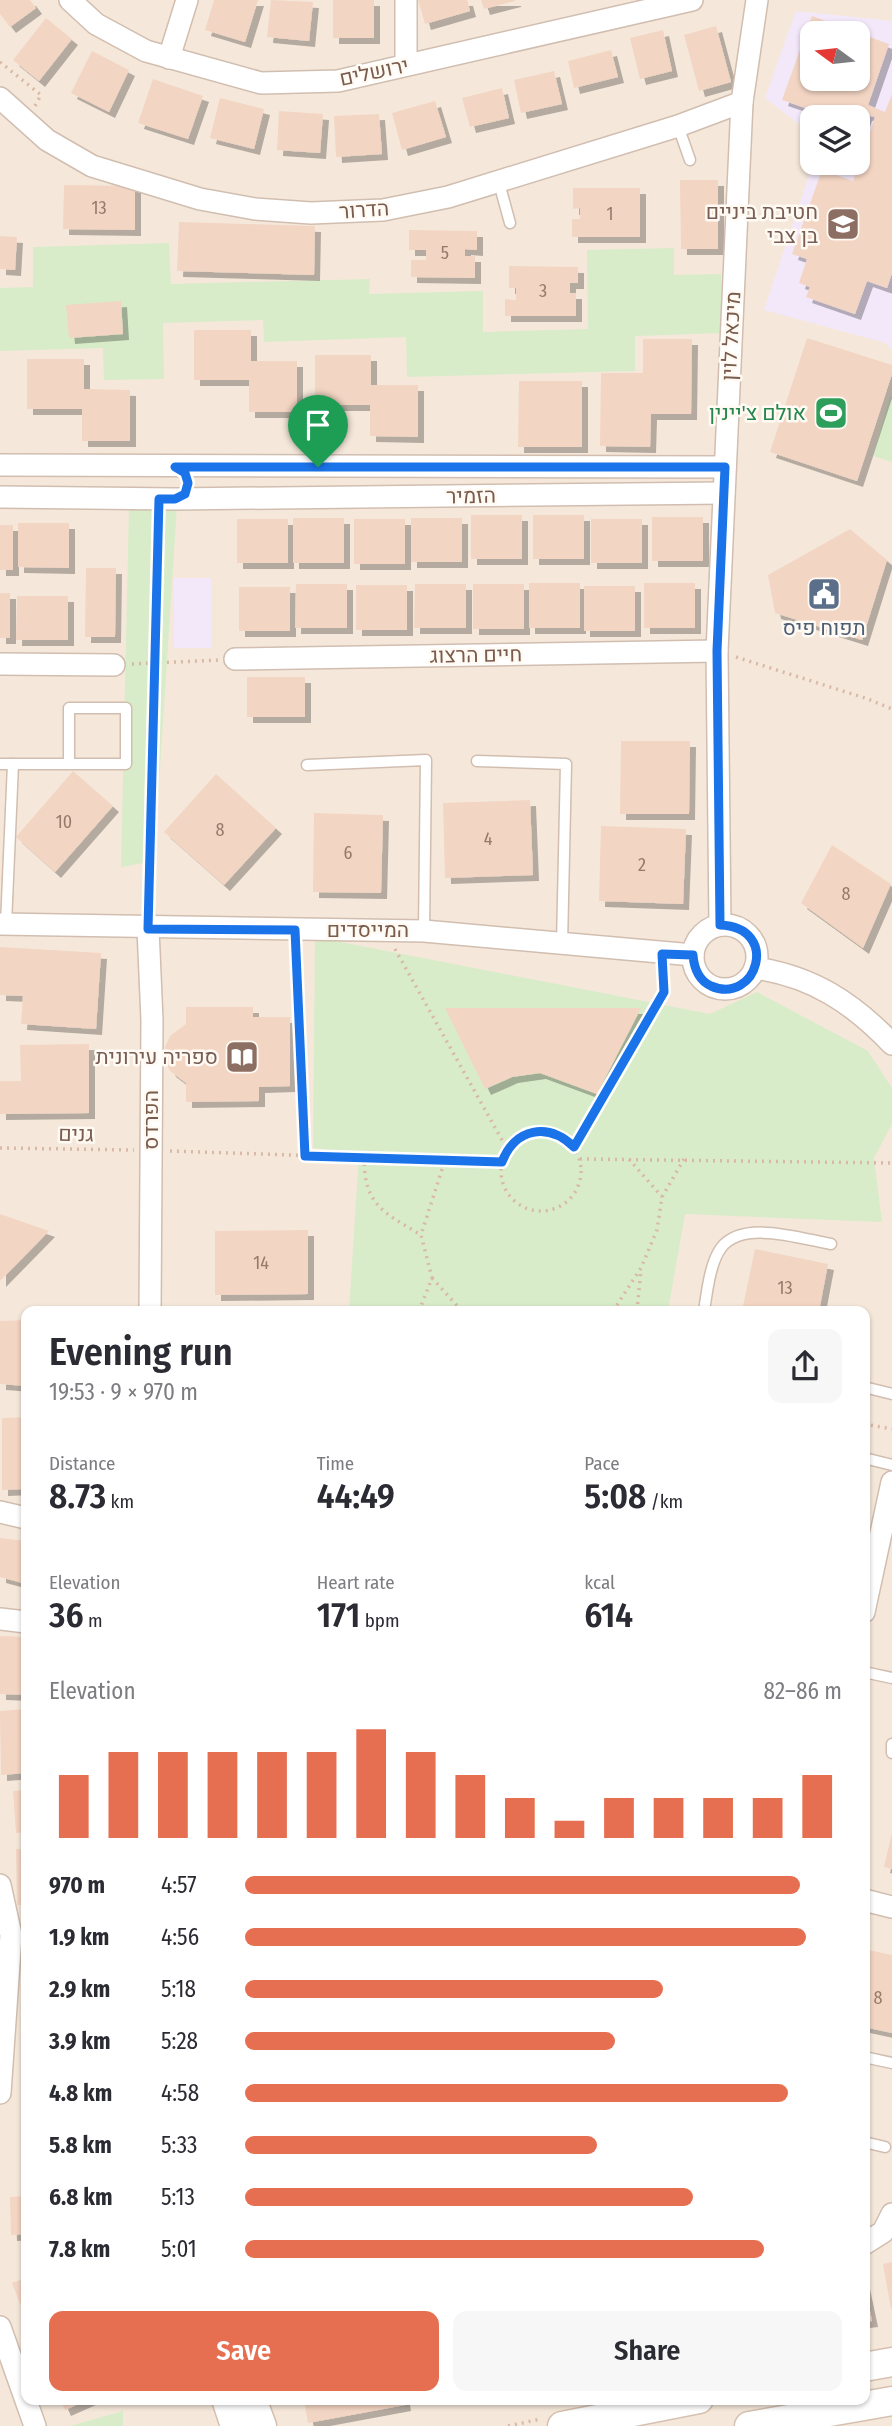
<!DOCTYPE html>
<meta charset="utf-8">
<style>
body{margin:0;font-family:"Fira Sans Condensed",Heebo,sans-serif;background:#f7f7f7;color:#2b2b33;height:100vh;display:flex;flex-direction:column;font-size:26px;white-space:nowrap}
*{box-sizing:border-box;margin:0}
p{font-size:23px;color:#7c7c81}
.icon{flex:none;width:38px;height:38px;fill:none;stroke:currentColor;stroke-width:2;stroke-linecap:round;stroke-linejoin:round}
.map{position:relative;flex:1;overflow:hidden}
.panel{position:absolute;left:21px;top:1306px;width:849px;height:1099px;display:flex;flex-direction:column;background:#fff;border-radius:14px;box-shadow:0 2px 5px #0004}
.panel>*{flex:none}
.needle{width:46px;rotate:285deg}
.tools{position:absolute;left:800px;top:21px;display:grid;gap:14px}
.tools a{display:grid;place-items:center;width:70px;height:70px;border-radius:14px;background:#fff;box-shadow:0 2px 5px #0004;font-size:35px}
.pin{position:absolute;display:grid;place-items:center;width:60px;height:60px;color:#fff;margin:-72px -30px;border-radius:50% 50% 50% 0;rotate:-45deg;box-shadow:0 0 7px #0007}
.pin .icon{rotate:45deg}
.round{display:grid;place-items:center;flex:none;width:74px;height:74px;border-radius:14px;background:#f7f7f7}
.overview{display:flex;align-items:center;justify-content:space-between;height:119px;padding:0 28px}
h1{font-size:38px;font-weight:600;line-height:52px}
.figures{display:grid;grid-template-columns:repeat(3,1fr);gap:10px;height:119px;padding:7px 28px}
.figures div{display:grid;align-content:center}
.figures b{font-size:35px;font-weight:600}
.figures small{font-size:19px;font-weight:400}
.figures p{font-size:19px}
.chart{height:196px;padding:14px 28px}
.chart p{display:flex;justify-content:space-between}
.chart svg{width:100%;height:126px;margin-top:7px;stroke:#e76f51;stroke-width:6}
.button{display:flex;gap:14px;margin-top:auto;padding:14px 28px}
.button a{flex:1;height:80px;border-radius:14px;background:#e76f51;color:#fff;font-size:28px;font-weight:600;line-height:80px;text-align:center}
.button a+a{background:#f7f7f7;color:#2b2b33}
ul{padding:0 28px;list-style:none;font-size:23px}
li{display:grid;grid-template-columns:112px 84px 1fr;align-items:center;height:52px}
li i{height:18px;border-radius:9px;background:#e76f51}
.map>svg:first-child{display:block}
.residential{fill:#f5e8da;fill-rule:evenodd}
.education{fill:#f3e8fa;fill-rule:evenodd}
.green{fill:#d8ecc9}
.building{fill:#f3d5c3;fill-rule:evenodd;filter:url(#shadow)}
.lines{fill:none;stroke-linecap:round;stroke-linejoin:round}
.lane-casing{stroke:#d1beb0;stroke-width:13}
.street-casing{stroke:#d1beb0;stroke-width:24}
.secondary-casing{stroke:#d6c0b0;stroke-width:31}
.path{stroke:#d9b8a5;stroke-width:3.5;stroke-dasharray:2 5;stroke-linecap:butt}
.lane{stroke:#fff;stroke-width:10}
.street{stroke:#fff;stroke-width:21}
.secondary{stroke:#fff;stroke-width:28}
.route-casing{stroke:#fff;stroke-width:14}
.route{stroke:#1a73e8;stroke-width:9}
.labels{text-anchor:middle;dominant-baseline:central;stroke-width:5;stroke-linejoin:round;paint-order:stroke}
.number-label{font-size:18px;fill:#987a6a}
.street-label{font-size:21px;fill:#7a5c4d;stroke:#fffaf3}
.education-label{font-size:21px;fill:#785e54;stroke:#fffaf3;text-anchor:end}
.leisure-label{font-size:21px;fill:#27864d;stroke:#fffaf3;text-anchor:end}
.service-label{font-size:21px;fill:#4e5e75;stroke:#fffaf3}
</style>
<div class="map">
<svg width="892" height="2426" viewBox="0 0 892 2426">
<defs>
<filter id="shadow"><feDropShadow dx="6" dy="6" stdDeviation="0" flood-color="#0004"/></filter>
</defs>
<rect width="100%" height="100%" fill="#fdf6ec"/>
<path class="residential" d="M0 0H892V2426H0ZM812 33H858V79H812ZM812 117H858V163H812ZM26 1311H864V2399H26Z"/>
<g class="education">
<path d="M796 11 892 21V351L886 343 764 310 813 163H858V117H812V134L765 98ZM812 33H858V79H812Z"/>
<rect x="174" y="578" width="37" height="70"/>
</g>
<g class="green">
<polygon points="169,243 171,284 370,279 369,294 483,291 483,332 588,329 587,250 674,248 674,275 721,274 722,333 635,336 635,371 407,377 406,337 264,342 263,320 163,323 164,379 104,380 103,348 0,351 0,288 33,287 33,247"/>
<polygon points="890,397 892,397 892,462 873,456"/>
<polygon points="129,505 177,506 154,861 121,867"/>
<polygon points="315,937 710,1014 757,992 868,1051 892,1088 892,1124 874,1158 882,1222 685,1214 668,1311 349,1311 359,1154 313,1148"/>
<polygon points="123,2411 123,2426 70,2426"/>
</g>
<g class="building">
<polygon points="0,0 30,0 36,8 10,27 0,14"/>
<polygon points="214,0 258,0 245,42 205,30"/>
<polygon points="271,0 313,2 309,41 267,37"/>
<rect x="333" y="0" width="41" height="38"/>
<polygon points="418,0 467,0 470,11 425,24"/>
<polygon points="481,0 515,0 515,1 484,9"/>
<path d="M812 16 889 44 868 105 885 112 892 94V273L887 288 867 281 855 314 806 297 810 287 799 283 807 259 792 254 822 170 853 181 875 117 866 115 862 128 858 126V117H832L782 100ZM812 33H858V79H812Z"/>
<polygon points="46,18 72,39 39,81 13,60"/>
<polygon points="716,26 731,82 699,91 684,35"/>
<polygon points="663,30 672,71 640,79 630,38"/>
<polygon points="611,50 618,77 574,88 568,61"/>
<polygon points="92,51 129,70 109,112 71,93"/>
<polygon points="554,71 562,104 521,113 514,80"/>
<polygon points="153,79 203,96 188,139 138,123"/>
<polygon points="502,88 509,118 470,127 462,98"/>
<polygon points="220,98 264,109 254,149 210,138"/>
<polygon points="435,101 446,137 402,150 392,113"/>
<polygon points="279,111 323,114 320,153 277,150"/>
<polygon points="379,114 382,154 336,157 334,116"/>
<polygon points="680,180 718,180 718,249 681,249"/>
<polygon points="64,185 135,186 135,230 63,229"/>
<polygon points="573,188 640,188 640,237 572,237 572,219 580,219 580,208 573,209"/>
<polygon points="179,222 315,226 314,275 177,271"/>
<polygon points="409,230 477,231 477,250 465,249 465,256 475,256 475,278 411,277 411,260 426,260 426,250 409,250"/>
<polygon points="0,236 17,237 15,270 0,269"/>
<polygon points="509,266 578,267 578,283 570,283 570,293 576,293 576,316 505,316 505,299 516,300 516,288 509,288"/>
<polygon points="121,301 123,334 69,338 66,305"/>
<polygon points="194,330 251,330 251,361 297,361 297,412 249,412 249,380 194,380"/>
<polygon points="807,338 892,365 892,374 857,481 770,452"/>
<polygon points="643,339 692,339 691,414 651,414 650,447 600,446 601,373 643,373"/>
<polygon points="315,355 371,355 371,385 418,385 418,437 370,436 370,405 315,405"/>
<polygon points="27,359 84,359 84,389 130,390 130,441 82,441 82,409 27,409"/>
<polygon points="519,381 582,381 582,447 518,447"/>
<rect x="471" y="515" width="51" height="44"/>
<rect x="533" y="515" width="51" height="44"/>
<rect x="652" y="517" width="51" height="44"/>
<rect x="293" y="518" width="51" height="45"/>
<rect x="411" y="518" width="51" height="44"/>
<rect x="237" y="519" width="51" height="44"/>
<rect x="354" y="519" width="51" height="45"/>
<rect x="591" y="519" width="51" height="44"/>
<polygon points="18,523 69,523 69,568 18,567"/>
<rect x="0" y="525" width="13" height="45"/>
<polygon points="850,529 887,560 862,640 775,613 768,575"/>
<polygon points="86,568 116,568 115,637 85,637"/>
<rect x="529" y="583" width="51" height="45"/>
<rect x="644" y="583" width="51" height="45"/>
<polygon points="296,584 347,584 347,628 295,628"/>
<polygon points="415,584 466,584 466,628 414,628"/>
<rect x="473" y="584" width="51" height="45"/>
<rect x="356" y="585" width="51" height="45"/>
<rect x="584" y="586" width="51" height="45"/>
<rect x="239" y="587" width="51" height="44"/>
<rect x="0" y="593" width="10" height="45"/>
<polygon points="17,596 68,596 68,640 16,640"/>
<rect x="247" y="677" width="58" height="40"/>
<polygon points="621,741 690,741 689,814 620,814"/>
<polygon points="73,771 113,806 55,872 16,837"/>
<polygon points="216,774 276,828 224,885 164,832"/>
<polygon points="530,800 533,875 445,878 443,803"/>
<polygon points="314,813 383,815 381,893 313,892"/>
<polygon points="601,826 686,829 683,904 599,901"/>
<polygon points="832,845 891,884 863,948 801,903"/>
<polygon points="0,947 101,953 96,1029 21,1024 23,996 0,995"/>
<polygon points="186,1007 253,1007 253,1017 290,1017 290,1086 259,1087 259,1101 186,1102 186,1083 170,1071 165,1060 165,1047 170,1036 186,1024"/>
<polygon points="445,1008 641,1008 597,1094 540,1073 512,1077 485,1089"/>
<polygon points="89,1044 89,1113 0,1114 0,1081 21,1081 20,1045"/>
<polygon points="0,1214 49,1231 0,1281"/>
<polygon points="308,1230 308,1294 215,1295 215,1231"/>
<polygon points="755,1249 828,1264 819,1311 742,1311"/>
<polygon points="26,1320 26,1386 0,1384 0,1321"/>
<polygon points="26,1417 26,1489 2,1490 2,1418"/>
<polygon points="0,1538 26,1541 26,1584 0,1577"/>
<polygon points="0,1636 26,1637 26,1695 0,1694"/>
<polygon points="26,1709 26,1773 1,1775 0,1711"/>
<polygon points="26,1790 26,1832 16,1833 13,1791"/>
<polygon points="892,1833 892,1869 884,1867"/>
<polygon points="16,1849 26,1849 26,1905 17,1905"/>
<polygon points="868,1950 892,1955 892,2033 864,2027 864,1969"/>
<polygon points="26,2196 26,2234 11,2235 10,2197"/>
<polygon points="892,2262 892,2308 891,2309 883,2264"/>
<polygon points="26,2278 26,2319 12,2283"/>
<polygon points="864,2283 872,2321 864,2322"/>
<polygon points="60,2399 90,2399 65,2410"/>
<polygon points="304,2399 404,2399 405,2405 308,2423"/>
</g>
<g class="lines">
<defs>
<g id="lane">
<polyline points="678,126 690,160"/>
<polyline points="499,183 510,223"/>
<polyline points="477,761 566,764 562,944"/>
<polyline points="0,764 13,764 6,924"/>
<polyline points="13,764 126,764 126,708 69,708 69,764"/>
<polyline points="307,765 426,760 424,931"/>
<path d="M704 1311C707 1292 710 1263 721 1248 743 1219 802 1239 831 1244"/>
<polyline points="864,1387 892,1394"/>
<polyline points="864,1458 892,1465"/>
<polyline points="864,1672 892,1678"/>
<polyline points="892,1744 892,1753"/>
<polyline points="864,2057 892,2063"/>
<polyline points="864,2142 885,2147"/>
</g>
<g id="street">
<polyline points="70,0 96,24 146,51 261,83 338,81 692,0"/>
<polyline points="406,0 406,65"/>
<polyline points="169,58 187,0"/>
<polyline points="0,98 47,140 92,166 200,199 255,209 311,213 383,210 448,197 678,126 742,102"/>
<polyline points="0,465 725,467"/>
<polyline points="0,497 175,499 724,493"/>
<polyline points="235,659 717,651"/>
<polyline points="0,664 114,665"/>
<polyline points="0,924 424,931 693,955"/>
<circle cx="725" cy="957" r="32"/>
<polyline points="720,925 717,651 742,102 757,0"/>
<polyline points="148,929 152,1020 150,1311"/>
<path d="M755 968C812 976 853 1003 892 1044"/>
<polyline points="0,1512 26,1518"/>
<polyline points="864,1612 892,1482"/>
<polyline points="0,1619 26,1622"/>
<polyline points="0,1885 11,1935 0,2093"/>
<polyline points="864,1900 892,1907"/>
<polyline points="864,2244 883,2232 892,2214"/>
<polyline points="0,2327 35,2426"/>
</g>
<g id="secondary">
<polyline points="864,2367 892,2362"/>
<polyline points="226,2399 235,2426"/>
<polyline points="252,2399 262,2426"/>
<polyline points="562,2426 699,2399"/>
<polyline points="749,2426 892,2401"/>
</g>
</defs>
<use href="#lane" class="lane-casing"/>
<use href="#street" class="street-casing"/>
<use href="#secondary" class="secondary-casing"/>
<g class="path">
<polyline points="0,62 41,95 35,106"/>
<polyline points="736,657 868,699 892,709"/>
<polyline points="132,664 219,660"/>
<polyline points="148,909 158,518"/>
<polyline points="296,948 305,1156"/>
<polyline points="395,949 507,1149"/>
<circle cx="541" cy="1171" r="40"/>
<polyline points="574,1147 664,992 663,970"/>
<polyline points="0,1148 134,1150"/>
<polyline points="170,1151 502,1162"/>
<path d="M364 1157C364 1205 383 1212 421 1235"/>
<polyline points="580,1159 892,1163"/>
<polyline points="629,1159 662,1197"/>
<polyline points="432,1278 462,1311"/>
<polyline points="419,1311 432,1278 421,1235 445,1160"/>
<polyline points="613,1311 641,1268 657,1230 662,1197 684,1159"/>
<polyline points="637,1311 641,1270"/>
<polyline points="864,1424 892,1429"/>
<polyline points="508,2426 541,2419"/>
</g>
<use href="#lane" class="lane"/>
<use href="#street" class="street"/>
<use href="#secondary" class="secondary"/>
</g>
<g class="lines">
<defs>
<path id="route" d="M175 467H725L717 651 720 925C781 927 757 1006 711 986 698 980 694 968 693 955L662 954 664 992 574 1147C548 1122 515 1128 502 1162L305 1156 295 930 148 929 159 499H175L185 494 188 483 185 473Z"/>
</defs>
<use href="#route" class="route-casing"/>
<use href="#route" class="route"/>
</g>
<defs>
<symbol id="school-square" viewBox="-11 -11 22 22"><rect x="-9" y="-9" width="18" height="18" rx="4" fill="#8d6e63" stroke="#fffaf3"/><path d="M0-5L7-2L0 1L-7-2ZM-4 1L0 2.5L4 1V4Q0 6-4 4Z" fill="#fff"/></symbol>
<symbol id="stadium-square" viewBox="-11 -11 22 22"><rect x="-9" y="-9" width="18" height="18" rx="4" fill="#2e9e5b" stroke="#fffaf3"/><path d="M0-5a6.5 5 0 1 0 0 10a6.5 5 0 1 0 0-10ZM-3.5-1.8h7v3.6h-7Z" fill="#fff"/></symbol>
<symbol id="civic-square" viewBox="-11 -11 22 22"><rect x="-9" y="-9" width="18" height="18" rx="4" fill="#5c6f8a" stroke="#fffaf3"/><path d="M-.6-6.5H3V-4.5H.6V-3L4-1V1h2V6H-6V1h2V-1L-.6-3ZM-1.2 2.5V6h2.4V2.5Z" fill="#fff"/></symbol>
<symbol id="library-square" viewBox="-11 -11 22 22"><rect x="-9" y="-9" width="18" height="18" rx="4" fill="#8d6e63" stroke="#fffaf3"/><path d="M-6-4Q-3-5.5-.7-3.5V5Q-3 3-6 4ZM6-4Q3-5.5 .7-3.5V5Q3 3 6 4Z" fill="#fff"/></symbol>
</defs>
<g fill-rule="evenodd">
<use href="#school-square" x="824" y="205" width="38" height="38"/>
<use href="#stadium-square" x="812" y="394" width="38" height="38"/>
<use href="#civic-square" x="805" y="575" width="38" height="38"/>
<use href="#library-square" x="223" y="1038" width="38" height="38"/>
</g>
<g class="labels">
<g class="number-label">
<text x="99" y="208">13</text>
<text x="610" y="214">1</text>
<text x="445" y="253">5</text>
<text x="543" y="291">3</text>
<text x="64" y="822">10</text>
<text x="220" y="830">8</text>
<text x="488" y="839">4</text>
<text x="348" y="853">6</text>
<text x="642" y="865">2</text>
<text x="846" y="894">8</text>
<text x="261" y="1263">14</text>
<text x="785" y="1288">13</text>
<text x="878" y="1998">8</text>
</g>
<g class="street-label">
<text transform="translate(374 72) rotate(-12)">ירושלים</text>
<text transform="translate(364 210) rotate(-4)">הדרור</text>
<text transform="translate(731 336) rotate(-87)">מיכאל לוין</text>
<text transform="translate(471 496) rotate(-1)">הזמיר</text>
<text transform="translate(476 655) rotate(-1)">חיים הרצוג</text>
<text x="368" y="930">המייסדים</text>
<text transform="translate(151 1120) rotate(-90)">הפרדס</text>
<text transform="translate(76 1134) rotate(1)">גנים</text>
</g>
<g class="education-label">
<text x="818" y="212">חטיבת ביניים<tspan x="818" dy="24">בן צבי</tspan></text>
<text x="218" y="1057">ספריה עירונית</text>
</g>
<g class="leisure-label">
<text x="806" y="413">אולם צ'יינין</text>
</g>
<g class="service-label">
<text x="824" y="628">תפוח פיס</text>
</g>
</g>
</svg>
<div class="tools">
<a><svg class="needle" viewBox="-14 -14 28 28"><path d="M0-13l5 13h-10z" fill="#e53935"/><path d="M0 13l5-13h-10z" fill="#7c7c81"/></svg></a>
<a><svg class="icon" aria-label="layers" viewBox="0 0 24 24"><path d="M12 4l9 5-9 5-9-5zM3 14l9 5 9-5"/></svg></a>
</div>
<div class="pin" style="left:318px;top:467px;background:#1e9e55"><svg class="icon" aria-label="arrive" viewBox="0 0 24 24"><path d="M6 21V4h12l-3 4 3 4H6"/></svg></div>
<section class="panel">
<div class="overview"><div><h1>Evening run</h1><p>19:53 · 9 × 970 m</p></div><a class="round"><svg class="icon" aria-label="share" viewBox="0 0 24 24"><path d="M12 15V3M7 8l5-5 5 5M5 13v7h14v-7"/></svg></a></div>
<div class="figures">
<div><p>Distance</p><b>8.73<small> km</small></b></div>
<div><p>Time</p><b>44:49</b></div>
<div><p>Pace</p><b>5:08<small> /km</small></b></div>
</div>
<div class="figures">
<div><p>Elevation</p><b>36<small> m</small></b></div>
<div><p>Heart rate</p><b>171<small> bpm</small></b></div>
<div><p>kcal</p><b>614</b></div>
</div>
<div class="chart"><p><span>Elevation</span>82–86 m</p>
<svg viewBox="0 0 160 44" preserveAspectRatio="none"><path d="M5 44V22M15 44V14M25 44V14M35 44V14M45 44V14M55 44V14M65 44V6M75 44V14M85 44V22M95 44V30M105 44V38M115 44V30M125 44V30M135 44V30M145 44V30M155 44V22"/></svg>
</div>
<ul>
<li><b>970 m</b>4:57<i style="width:93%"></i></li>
<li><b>1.9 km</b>4:56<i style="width:94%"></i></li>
<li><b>2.9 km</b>5:18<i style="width:70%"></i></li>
<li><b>3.9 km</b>5:28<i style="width:62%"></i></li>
<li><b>4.8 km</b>4:58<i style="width:91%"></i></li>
<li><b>5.8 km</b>5:33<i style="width:59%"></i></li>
<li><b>6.8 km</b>5:13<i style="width:75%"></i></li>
<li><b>7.8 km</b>5:01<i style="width:87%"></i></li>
</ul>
<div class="button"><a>Save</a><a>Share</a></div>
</section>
</div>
